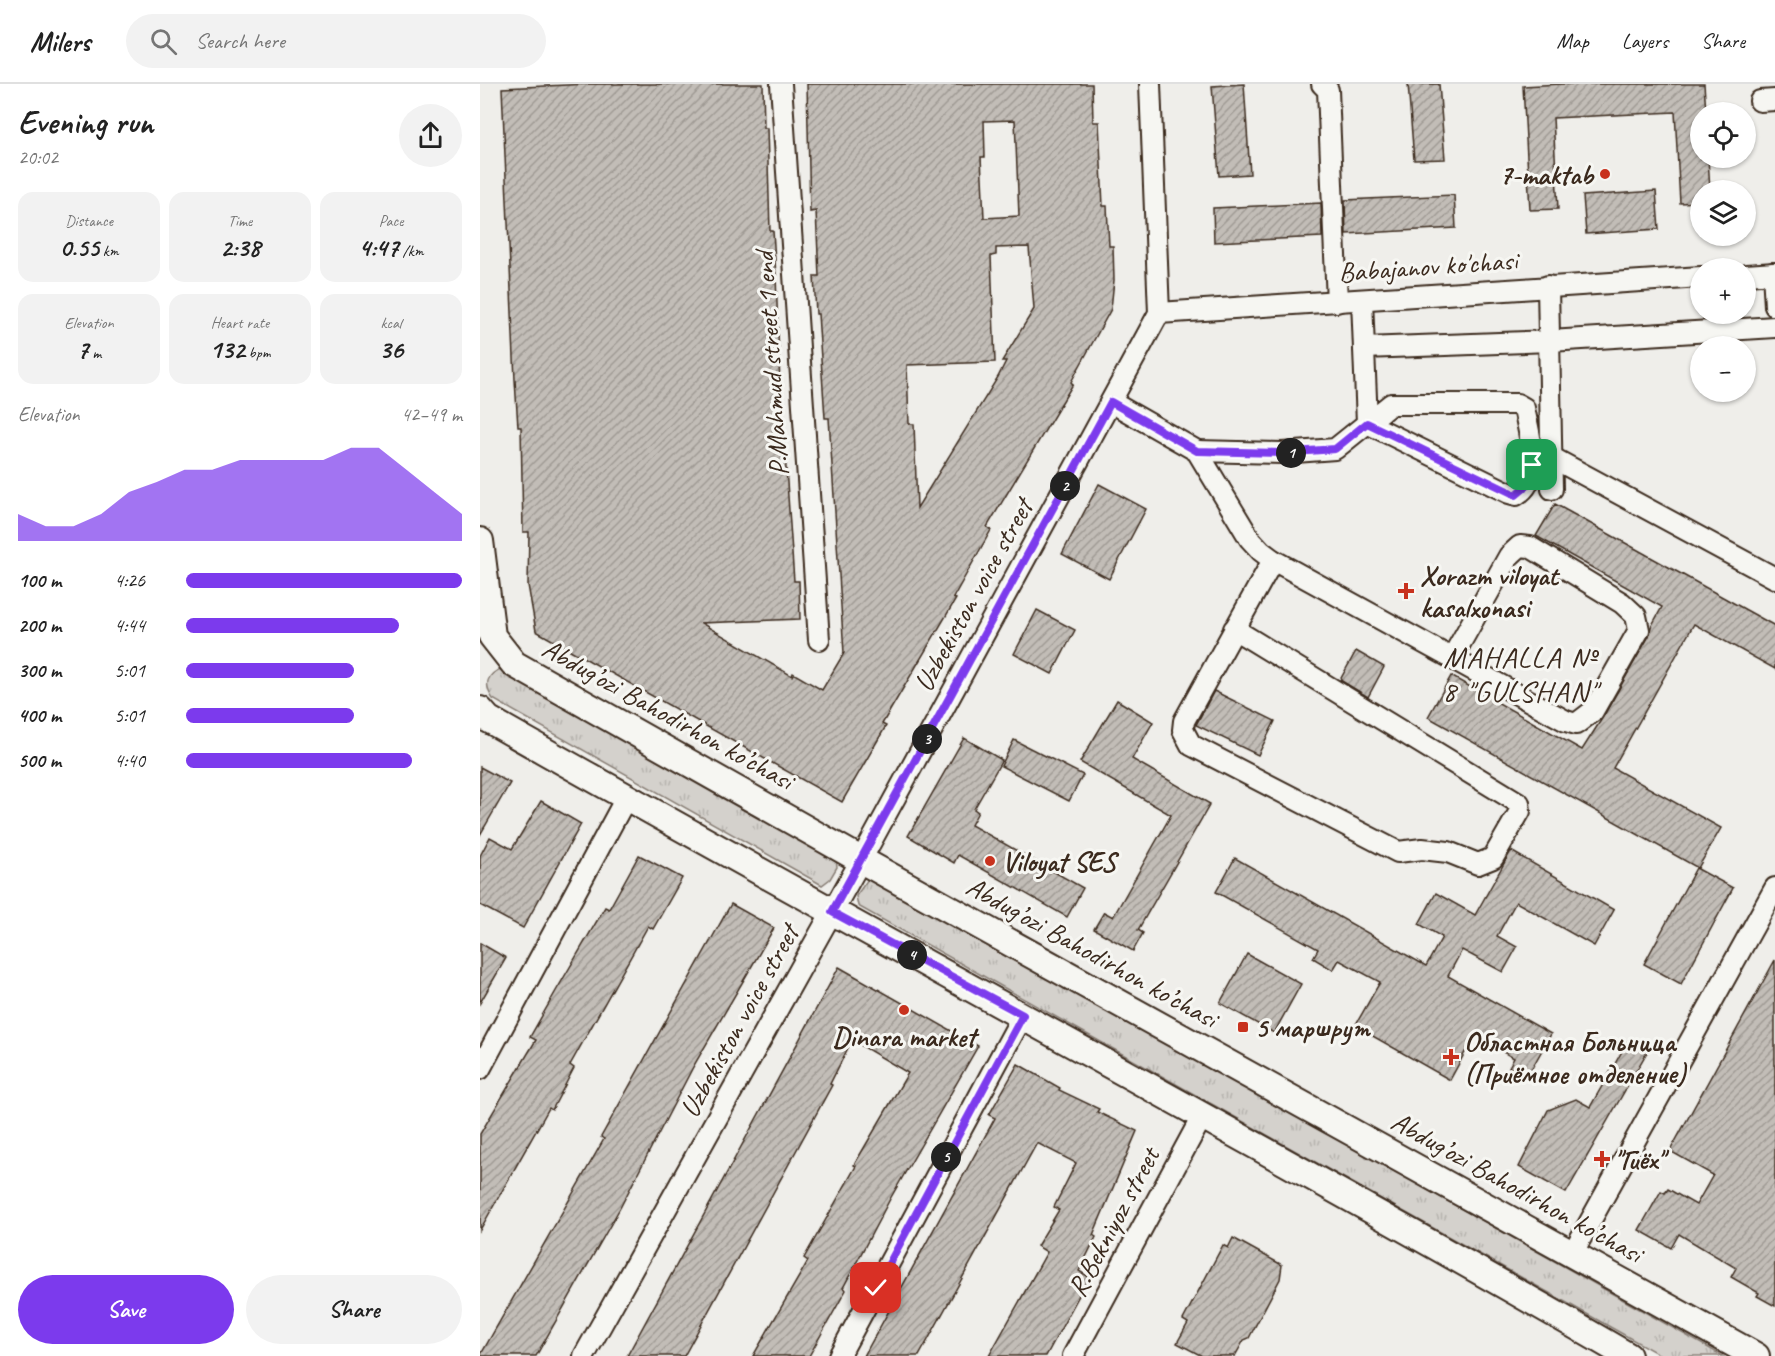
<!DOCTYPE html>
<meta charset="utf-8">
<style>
body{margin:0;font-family:Caveat,sans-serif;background:#f2f2f2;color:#222;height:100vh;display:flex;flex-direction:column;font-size:22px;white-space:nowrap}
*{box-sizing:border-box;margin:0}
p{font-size:20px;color:#767676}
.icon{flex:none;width:33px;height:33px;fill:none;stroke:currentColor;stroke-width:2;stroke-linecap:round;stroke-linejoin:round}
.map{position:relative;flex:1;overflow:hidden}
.side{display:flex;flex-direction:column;background:#fff;width:480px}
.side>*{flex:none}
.fabs{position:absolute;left:1210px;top:18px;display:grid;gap:12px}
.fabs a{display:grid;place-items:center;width:66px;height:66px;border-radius:50%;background:#fff;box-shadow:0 2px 4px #0004;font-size:30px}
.pin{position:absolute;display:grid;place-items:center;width:51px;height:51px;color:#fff;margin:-26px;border-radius:12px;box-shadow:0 3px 9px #0006}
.km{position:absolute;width:30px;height:30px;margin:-15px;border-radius:50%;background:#222;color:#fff;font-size:16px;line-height:30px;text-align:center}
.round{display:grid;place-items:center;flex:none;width:63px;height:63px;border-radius:32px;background:#f2f2f2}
.head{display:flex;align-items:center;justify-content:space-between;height:102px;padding:0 18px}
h1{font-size:33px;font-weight:700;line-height:45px}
.figures{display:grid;grid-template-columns:repeat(3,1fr);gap:9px;height:102px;padding:6px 18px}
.figures div{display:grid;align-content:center;border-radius:15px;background:#f2f2f2;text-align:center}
.figures b{font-size:26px;font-weight:700}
.figures small{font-size:16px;font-weight:400}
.figures p{font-size:16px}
.chart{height:168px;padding:12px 18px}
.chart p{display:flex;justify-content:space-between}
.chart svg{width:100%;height:108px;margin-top:6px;fill:#7c3aed;opacity:.7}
.action{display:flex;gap:12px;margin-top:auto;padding:12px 18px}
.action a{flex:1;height:69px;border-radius:36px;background:#7c3aed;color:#fff;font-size:24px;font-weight:700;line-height:69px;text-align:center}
.action a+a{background:#f2f2f2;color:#222}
ul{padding:0 18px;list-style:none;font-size:20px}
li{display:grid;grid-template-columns:96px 72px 1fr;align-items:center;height:45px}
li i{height:15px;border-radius:8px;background:#7c3aed}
header{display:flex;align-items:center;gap:36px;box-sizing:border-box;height:84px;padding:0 30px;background:#fff;border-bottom:2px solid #e0e0e0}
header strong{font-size:28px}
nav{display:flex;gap:33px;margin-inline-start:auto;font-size:21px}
.search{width:420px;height:54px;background:#f2f2f2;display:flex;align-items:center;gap:15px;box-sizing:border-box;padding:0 21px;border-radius:33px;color:#767676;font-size:22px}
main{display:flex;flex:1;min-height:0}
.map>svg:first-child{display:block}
.grass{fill:url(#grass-tufts);stroke:#887e75;stroke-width:1.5}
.building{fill:url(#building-hatch);stroke:#3b2a1e;stroke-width:1.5;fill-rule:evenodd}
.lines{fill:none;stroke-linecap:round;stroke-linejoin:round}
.minor-casing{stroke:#3b2a1e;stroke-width:24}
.major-casing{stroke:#3b2a1e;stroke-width:30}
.minor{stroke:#f6f6f2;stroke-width:20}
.major{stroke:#f6f6f2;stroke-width:26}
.route-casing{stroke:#fff;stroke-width:12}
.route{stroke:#7c3aed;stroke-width:8}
.poi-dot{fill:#c8321e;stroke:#f6f6f2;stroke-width:2}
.labels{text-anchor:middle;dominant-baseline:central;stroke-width:6;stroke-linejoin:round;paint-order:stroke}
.poi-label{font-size:28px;font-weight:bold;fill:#3b2a1e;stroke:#f6f6f2;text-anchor:start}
.street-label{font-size:28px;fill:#3b2a1e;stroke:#f6f6f2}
.neighbourhood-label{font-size:30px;letter-spacing:1.5px;fill:#3b2a1e;stroke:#f6f6f2}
</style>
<header>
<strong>Milers</strong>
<div class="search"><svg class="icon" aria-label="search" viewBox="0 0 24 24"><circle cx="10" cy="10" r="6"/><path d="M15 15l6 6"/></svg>Search here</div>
<nav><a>Map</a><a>Layers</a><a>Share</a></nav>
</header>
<main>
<section class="side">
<div class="head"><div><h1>Evening run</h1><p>20:02</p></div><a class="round"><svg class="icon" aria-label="share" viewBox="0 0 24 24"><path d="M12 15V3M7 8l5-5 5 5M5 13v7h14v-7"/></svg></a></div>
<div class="figures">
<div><p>Distance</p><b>0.55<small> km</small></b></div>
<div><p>Time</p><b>2:38</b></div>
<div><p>Pace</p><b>4:47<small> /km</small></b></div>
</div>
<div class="figures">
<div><p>Elevation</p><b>7<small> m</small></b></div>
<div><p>Heart rate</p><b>132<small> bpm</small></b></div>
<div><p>kcal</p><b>36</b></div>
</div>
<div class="chart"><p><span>Elevation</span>42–49 m</p>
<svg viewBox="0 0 160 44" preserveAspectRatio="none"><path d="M0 44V33L10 38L20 38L30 33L40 24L50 20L60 15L70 15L80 11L90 11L100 11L110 11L120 6L130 6L140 15L150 24L160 33V44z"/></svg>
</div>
<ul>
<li><b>100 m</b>4:26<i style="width:100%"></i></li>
<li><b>200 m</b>4:44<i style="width:77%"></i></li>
<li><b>300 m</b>5:01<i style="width:61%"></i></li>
<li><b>400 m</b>5:01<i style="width:61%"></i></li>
<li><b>500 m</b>4:40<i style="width:82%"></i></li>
</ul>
<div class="action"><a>Save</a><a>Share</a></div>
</section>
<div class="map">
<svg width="1295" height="1272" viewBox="0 0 1295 1272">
<defs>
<pattern id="grass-tufts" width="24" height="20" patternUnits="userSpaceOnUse" patternTransform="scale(1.5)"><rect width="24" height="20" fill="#d4d1cc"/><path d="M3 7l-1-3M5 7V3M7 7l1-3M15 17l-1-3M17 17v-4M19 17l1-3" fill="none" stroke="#b7b4af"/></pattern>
<pattern id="building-hatch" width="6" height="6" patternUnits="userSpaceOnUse" patternTransform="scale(1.5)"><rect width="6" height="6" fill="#c2bdb7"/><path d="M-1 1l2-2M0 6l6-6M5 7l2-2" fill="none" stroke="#9f9a94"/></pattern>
</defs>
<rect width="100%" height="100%" fill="#efeeea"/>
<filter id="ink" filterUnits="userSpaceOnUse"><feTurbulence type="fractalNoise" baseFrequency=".0167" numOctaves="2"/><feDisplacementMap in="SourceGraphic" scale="12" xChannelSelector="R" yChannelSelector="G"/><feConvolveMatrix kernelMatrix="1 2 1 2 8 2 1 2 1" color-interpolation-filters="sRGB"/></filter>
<g filter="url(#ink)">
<g class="grass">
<path d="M23 584 356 774 357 783 350 795 342 801 13 615C3 600 7 590 23 584Z"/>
<polygon points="388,795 397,796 1243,1272 1182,1272 378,822 376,812"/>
</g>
<g class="building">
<path d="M109 0H283L284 44H287L290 147H293L296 192 302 356H304L314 497H319L320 535 221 539 312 592 313 589 342 606 364 569 349 334H345L338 230H336L334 192H339L336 127 330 128 327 0H612L613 38H619L623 122H627L629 162H633L634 196 631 225 591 298 593 300 507 443 511 446 473 514 476 515 402 640 406 642 362 718 56 547 48 501 49 448H43L41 343H38L35 296 22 4ZM535 36 539 132 504 134 501 73H505L504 37ZM549 163 554 225 522 277H526L518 293 437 424 434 340H429L427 281 515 278 511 172 516 171V164Z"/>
<polygon points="764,0 770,90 739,92 732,2"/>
<polygon points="928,0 959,0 965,75 934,76"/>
<polygon points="1081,0 1224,0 1226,28 1221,28 1221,74 1228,74 1230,106 1221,106 1221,118 1200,119 1195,28 1073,34 1078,125 1050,126 1043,2"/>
<polygon points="1176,107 1179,145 1106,150 1103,112"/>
<polygon points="974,111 976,144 866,150 865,116"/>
<polygon points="841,119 842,153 734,158 733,124"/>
<polygon points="619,400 666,425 629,495 582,470"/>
<polygon points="1075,420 1295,542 1295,585 1214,540 1133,684 1241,744 1218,784 948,633 971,592 1102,666 1123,633 1169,552 1171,543 1182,523 1056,452"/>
<polygon points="557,526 595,546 572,590 534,570"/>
<polygon points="876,567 904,583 888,613 860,596"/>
<polygon points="734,607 795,637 778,671 716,641"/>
<polygon points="637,616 673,638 652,675 730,720 658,846 663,849 653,867 614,845 624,828 633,833 691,731 600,678"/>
<polygon points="484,654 522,676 494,725 498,728 491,741 603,804 587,833 478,771 474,779 428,752"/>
<polygon points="534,656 603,691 589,717 521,682"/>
<polygon points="0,683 30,699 0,751"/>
<polygon points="61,717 101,740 43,844 0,821 0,772 10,753 32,765"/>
<polygon points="1031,767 1134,826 1114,862 1036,818 1017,852 1037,863 1023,888 982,866 968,892 1071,950 1047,993 1029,983 1034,974 994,952 970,996 875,942 900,898 859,876 853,886 833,874 838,865 736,808 755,774 946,882 962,853 939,840 956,809 995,831"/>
<polygon points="159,771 202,794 173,845 168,842 90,981 94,984 72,1026 69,1024 0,1146 0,1050 56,956 50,953 76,907 125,823 129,825"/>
<polygon points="1216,784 1253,804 1201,900 1164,880"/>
<polygon points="251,820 294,844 213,983 140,1124 56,1272 0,1272 124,1055 121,1053"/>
<polygon points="0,859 26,874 0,919"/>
<polygon points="767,870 821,900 794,949 740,919"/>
<polygon points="1295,876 1295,1222 1277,1212 1279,1209 1251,1193 1256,1184 1199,1150 1191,1164 1159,1146 1181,1107 1185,1109 1188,1105 1216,1121 1233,1091 1190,1067"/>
<polygon points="359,883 498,962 410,1115 363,1204 366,1206 329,1272 273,1272 328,1177 324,1174 376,1082 374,1081 428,989 372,956 350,1000 352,1001 204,1272 147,1272"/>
<polygon points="1148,957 1167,968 1086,1109 1039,1083 1068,1026 1096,1015 1110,1023"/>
<polygon points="538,980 580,1004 579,1006 619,1025 617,1028 657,1047 613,1151 616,1153 599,1187 609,1193 566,1272 509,1272 567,1168 557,1162 579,1126 574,1123 596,1079 557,1059 439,1272 384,1272 515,1034 509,1031"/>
<polygon points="753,1154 802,1181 800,1195 769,1254 764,1256 755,1272 722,1272 697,1259 708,1239 703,1236 743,1161 748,1164"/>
</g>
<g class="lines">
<defs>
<g id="minor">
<polyline points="301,0 339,556"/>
<polyline points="842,0 848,6 857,218"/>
<polyline points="1280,17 1295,16"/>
<polyline points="1293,189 1295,222"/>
<polyline points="1266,191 1295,189"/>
<polyline points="1068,202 1072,405"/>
<polyline points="679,229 1221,193"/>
<polyline points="884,264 1070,257 1295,243"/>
<polyline points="631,318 717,367 770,455 781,467 793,476 1086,637 1096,640 1113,627 1159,546 1156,532 1142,519 1050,463 1040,462 1029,472 972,574"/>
<path d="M717 367 802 369 855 365 911 320H1037L1044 324C1049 350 1064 395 1036 411L1029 409 887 339 882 216"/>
<polyline points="1071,373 1295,494"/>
<polyline points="754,545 1039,719 1040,727 1013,774 998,780 968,768 942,765 918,768 711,661 703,646 704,637 793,476"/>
<polyline points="0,985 146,714"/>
<polyline points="1092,1170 1295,804"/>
<polyline points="104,1272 381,776 679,229 670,0"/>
<polyline points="359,1272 543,931"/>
<polyline points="593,1272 723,1031"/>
</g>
<g id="major">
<polyline points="0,457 12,552 34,580 381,776 1276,1272"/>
<path d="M0 626 8 635C386 850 771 1054 1148 1272"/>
</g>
</defs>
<use href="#minor" class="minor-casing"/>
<use href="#major" class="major-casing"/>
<use href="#minor" class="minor"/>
<use href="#major" class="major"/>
</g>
</g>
<g class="lines" filter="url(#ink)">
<defs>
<polyline id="route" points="396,1204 543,931 352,828 631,318 717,367 802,369 855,365 887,339 1036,411 1050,399 1052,381"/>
</defs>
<use href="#route" class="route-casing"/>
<use href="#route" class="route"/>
</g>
<g class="poi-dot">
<circle cx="1125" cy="90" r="6"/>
<path d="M923 498h6v6h6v6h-6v6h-6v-6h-6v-6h6z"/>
<circle cx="510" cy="777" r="6"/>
<circle cx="424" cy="926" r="6"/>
<rect x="757" y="937" width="12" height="12" rx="3"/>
<path d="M968 964h6v6h6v6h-6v6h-6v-6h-6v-6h6z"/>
<path d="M1119 1066h6v6h6v6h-6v6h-6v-6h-6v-6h6z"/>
</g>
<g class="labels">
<g class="poi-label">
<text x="1113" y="90" text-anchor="end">7-maktab</text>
<text x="940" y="491">Xorazm viloyat<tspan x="940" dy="32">kasalxonasi</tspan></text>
<text x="522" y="777">Viloyat SES</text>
<text x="775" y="943">5 маршрут</text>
<text x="424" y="952" text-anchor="middle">Dinara market</text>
<text x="984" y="957">Областная Больница<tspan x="984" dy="32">(Приёмное отделение)</tspan></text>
<text x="1134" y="1075">"Гиёх"</text>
</g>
<g class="street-label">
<text transform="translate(948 182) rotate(-4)">Babajanov ko'chasi</text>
<text transform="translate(291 280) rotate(-94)">P.Mahmud street 1 end</text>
<text transform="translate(493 511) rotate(-61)">Uzbekiston voice street</text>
<text transform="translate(188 630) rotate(29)">Abdug’ozi Bahodirhon ko’chasi</text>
<text transform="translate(612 868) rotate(29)">Abdug’ozi Bahodirhon ko’chasi</text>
<text transform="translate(259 937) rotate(-61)">Uzbekiston voice street</text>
<text transform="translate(1037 1103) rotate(29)">Abdug’ozi Bahodirhon ko’chasi</text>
<text transform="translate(633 1138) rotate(-62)">R.Bekniyoz street</text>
</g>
<g class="neighbourhood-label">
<text x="1040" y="573">MAHALLA №<tspan x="1040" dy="34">8 "GULSHAN"</tspan></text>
</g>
</g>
</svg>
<div class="fabs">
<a><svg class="icon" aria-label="locate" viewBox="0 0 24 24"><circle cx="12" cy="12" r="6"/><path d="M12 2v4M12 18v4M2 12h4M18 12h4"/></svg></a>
<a><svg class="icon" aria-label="layers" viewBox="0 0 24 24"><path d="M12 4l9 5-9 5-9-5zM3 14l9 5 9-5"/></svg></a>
<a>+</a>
<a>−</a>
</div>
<div class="pin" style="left:1052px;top:381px;background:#1e9e55"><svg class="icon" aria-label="arrive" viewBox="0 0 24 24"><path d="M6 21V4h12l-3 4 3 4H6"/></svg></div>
<div class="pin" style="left:396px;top:1204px;background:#d93025"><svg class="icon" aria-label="check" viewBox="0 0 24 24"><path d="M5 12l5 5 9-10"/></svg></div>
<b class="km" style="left:811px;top:369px">1</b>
<b class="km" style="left:585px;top:402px">2</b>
<b class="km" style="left:447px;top:655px">3</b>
<b class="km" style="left:432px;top:871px">4</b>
<b class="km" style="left:466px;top:1073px">5</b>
</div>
</main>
